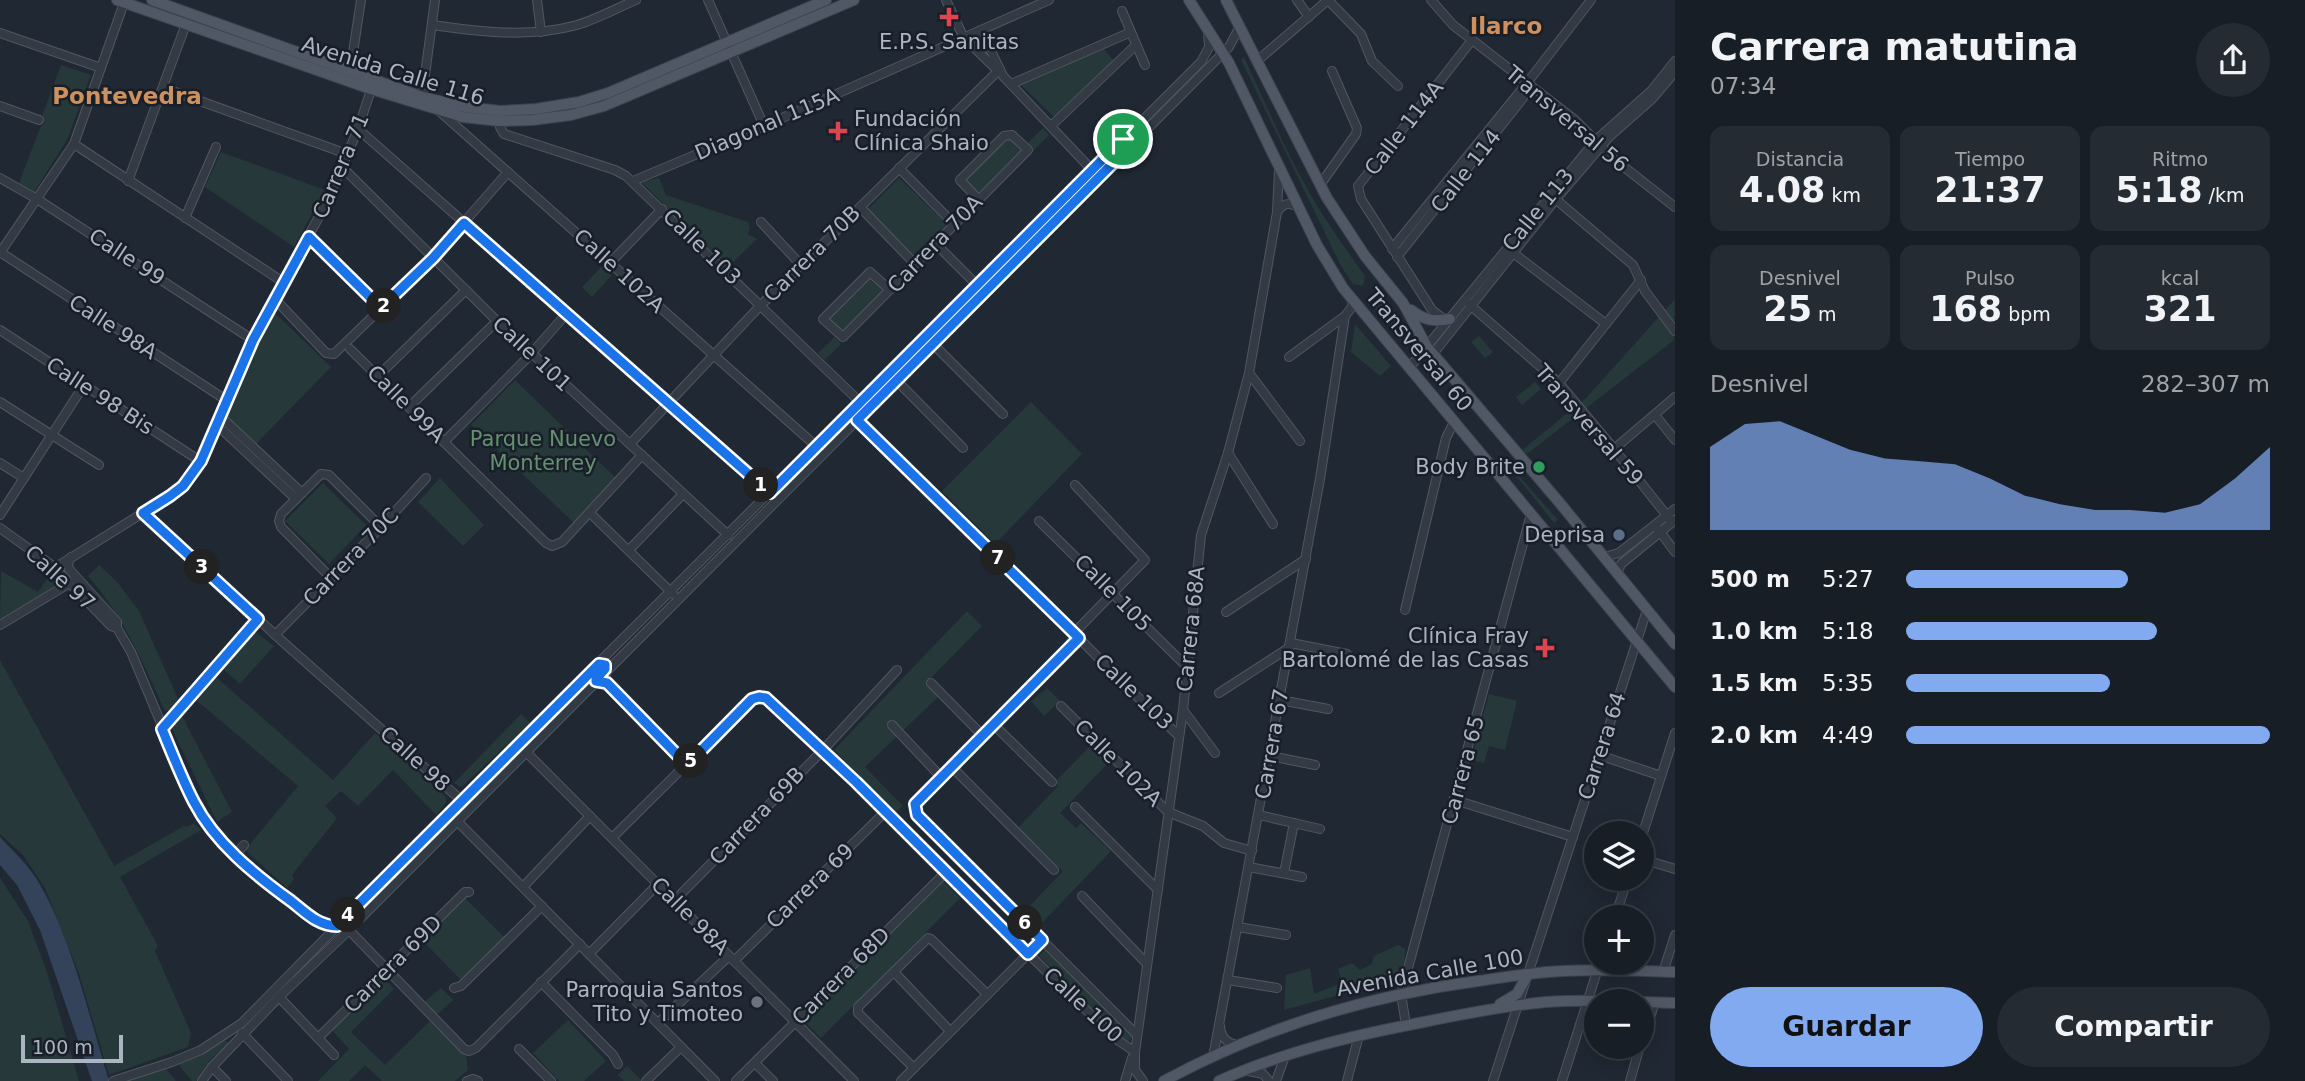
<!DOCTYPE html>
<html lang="es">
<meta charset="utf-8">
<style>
body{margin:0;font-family:"DejaVu Sans",sans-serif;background:#252b32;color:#f1f3f6;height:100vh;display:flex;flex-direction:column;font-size:26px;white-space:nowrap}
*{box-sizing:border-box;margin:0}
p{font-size:23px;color:#9fa2a7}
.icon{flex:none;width:38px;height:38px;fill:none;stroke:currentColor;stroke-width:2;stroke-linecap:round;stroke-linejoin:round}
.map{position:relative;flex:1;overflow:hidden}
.sheet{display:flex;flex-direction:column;background:#181e26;width:630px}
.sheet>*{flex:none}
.controls{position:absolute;left:1584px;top:821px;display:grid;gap:14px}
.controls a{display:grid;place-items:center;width:70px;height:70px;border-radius:50%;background:#181e26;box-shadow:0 4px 18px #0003,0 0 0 2px #363c43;font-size:35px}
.scale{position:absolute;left:21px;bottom:18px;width:102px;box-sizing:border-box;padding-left:7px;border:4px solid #adb4c2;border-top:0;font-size:19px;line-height:24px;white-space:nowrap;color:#adb4c2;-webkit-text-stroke:5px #191f29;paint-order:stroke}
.pin{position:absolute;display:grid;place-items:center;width:60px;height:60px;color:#fff;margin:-30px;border:4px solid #fff;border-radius:50%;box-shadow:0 2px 7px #0007}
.km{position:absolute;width:35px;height:35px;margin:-18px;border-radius:50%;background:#222;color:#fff;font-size:19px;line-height:35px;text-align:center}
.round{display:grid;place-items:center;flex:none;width:74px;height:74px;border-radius:37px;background:#252b32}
.head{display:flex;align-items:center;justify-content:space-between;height:119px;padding:0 35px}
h1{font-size:38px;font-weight:700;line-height:52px}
.figures{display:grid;grid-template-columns:repeat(3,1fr);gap:10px;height:119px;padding:7px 35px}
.figures div{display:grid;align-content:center;border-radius:14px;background:#252b32;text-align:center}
.figures b{font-size:35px;font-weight:700}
.figures small{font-size:19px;font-weight:400}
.figures p{font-size:19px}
.chart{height:196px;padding:14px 35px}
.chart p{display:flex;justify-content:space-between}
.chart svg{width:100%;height:126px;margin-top:7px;fill:#82aaf1;opacity:.7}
.primary-button{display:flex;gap:14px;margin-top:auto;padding:14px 35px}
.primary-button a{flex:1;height:80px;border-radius:42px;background:#82aaf1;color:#111;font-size:28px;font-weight:700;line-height:80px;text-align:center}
.primary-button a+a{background:#252b32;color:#f1f3f6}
ul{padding:0 35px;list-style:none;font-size:23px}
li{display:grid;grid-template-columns:112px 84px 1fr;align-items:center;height:52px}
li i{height:18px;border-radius:9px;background:#82aaf1}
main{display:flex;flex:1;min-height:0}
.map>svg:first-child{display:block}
.green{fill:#263839}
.water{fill:#34435a}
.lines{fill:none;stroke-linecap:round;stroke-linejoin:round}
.minor-casing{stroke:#505763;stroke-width:10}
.major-casing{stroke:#3c434e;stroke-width:12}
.minor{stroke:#333a44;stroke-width:8}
.major{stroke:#515865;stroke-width:10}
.route-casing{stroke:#fff;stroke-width:14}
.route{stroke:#1a73e8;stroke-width:9}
.health-dot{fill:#e0444e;stroke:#191f29;stroke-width:2.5}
.leisure-dot{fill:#2e9e5b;stroke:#191f29;stroke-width:2.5}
.service-dot{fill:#5c6f8a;stroke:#191f29;stroke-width:2.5}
.worship-dot{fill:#6b7280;stroke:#191f29;stroke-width:2.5}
.labels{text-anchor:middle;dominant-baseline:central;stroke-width:5;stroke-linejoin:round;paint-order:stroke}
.poi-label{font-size:21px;fill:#adb4c2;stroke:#191f29;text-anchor:end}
.street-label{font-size:21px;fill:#adb4c2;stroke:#191f29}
.park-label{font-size:21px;fill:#669071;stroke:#191f29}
.neighbourhood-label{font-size:23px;font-weight:bold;fill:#cc915e;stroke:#191f29}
</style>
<main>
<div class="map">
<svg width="1675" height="1081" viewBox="0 0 1675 1081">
<rect width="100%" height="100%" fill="#202833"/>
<g class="green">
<polygon points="1103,48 1114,61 1054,117 1020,84"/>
<path d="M1244 57C1267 106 1288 157 1316 204 1331 229 1348 252 1365 276L1363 286 1353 284 1341 266 1241 60Z"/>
<polygon points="61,65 91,75 67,140 34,192 19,183 40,128 45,122 42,116"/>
<polygon points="1043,128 1049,135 1032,152 1026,145"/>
<polygon points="1009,138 1022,151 977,195 964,181"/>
<polygon points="221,152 325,190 294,247 205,187"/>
<polygon points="659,178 666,195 748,222 750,227 748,234 757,239 728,267 641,182"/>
<polygon points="899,178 947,224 913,255 868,209"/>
<polygon points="602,266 612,275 592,297 582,287"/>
<polygon points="871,276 884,289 841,332 827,318"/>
<polygon points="1378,297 1387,302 1410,340 1405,343 1376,310 1374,301"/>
<polygon points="1675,299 1674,340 1527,454 1522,450 1586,398"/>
<polygon points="274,312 331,367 256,444 225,414"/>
<polygon points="1355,324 1391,366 1380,376 1351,352"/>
<polygon points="1479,336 1493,352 1485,358 1471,342"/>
<polygon points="835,337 841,344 825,360 818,353"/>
<polygon points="515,380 617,479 574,523 471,425"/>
<polygon points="1535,382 1541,389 1522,405 1516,397"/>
<polygon points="1031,402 1082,454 995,544 942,491"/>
<polygon points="1490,443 1558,520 1554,523"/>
<polygon points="440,478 484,525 463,546 418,502"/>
<polygon points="323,483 366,525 329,564 285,521"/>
<path d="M99 565 118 583 139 611 179 701 170 710 165 711C142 661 125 618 88 576Z"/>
<polygon points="1,571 38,592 52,572 60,576 59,584 0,620"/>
<polygon points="967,611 982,626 926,683 939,696 865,767 903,806 896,812 834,750"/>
<polygon points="256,632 274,646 240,684 222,668"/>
<polygon points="0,660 114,866 184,826 187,827 194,823 201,830 120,877 158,946 155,951 191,1033 188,1047 109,1075 79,974 45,888 23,855 0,834"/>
<polygon points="215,676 333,780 375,733 446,797 446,803 436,815 393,770 358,806 341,791 325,806 337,818 292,875 294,879 287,888 245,850 298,786 196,700"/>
<polygon points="1047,688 1060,701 1044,716 1031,701"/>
<polygon points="1489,694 1517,701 1505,750 1489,746 1484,763 1471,760"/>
<polygon points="521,714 530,723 462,787 454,783"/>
<polygon points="182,716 232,812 217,822 172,729"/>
<polygon points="1091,745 1109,762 1060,813 1076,828 1081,823 1111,851 1037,928 1022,914 1063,871 1018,828 1058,786 1055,782"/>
<polygon points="0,878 28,921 47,972 79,1081 0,1081"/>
<polygon points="941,879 960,898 821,1038 802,1019"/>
<polygon points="464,897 504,937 461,980 421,939"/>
<path d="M1398 945 1405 949C1406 962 1402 974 1391 981L1284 1010 1286 975 1310 968 1314 994 1342 983 1338 969 1352 963 1360 970 1372 964 1374 956Z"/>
<polygon points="1045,949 1132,1037 1127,1043 1039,956"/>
<polygon points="385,979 394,989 351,1032 385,1065 430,1021 466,1056 468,1070 455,1081 382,1081 365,1065 349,1081 318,1081 349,1049 332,1030"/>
<polygon points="441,988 453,1000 437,1015 424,1002"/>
<polygon points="568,1020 606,1061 584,1081 559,1081 533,1053"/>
<polygon points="225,1040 229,1043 209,1061 196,1081 192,1081 178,1064"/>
<polygon points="627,1066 642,1081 624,1081 618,1075"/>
<polygon points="166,1069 176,1081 126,1081"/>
</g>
<path class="water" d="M0 837C12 850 26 863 36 878 70 932 90 1019 109 1081H92L40 930 17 885 0 865Z"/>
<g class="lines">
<defs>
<g id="minor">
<polyline points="537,0 541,32"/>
<polyline points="708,0 764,126"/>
<polyline points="946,0 964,38 998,71"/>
<polyline points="1297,0 1309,17"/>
<polyline points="1328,0 1361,34 1372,61 1398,86"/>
<polyline points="1431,0 1453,25 1575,120 1614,159 1675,207"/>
<polyline points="1122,11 1145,65"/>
<path d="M432 25C481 32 529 38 577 25 597 19 617 8 636 0"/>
<polyline points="981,30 1003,76 1092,170"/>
<polyline points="0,33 101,68"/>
<polyline points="1257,61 1328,0"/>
<polyline points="350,72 361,0"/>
<polyline points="1011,84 1131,32"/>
<polyline points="164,88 347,154"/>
<polyline points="425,100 422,97 435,0"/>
<polyline points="0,106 39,120"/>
<polyline points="438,110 816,446"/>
<polyline points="500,117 500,127 504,134 615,170 626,176 860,402"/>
<polyline points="1051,126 1136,45"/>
<polyline points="358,129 773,495"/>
<polyline points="74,144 283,282"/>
<polyline points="342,167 497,321 728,535"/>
<polyline points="899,168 954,224"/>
<polyline points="0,178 37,199 253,340"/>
<polyline points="128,181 186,24"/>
<polyline points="633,181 764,126 1049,0"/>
<polyline points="1320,185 1356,134 1357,128 1332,71"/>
<polyline points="1553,197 1633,265 1645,291 1675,331"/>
<polyline points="860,207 915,264"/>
<path d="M1277 212C1282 204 1288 202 1297 206"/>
<polyline points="185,218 216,147"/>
<polyline points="761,222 801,265"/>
<polyline points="309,238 381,308"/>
<polyline points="936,244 977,285"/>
<polyline points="1392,249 1527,83 1591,0"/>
<polyline points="1508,249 1606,324"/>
<polyline points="0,252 226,400"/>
<polyline points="0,253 74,144 125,0"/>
<polyline points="1397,257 1523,98 1526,86"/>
<polyline points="610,263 662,209"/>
<path d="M890 290 870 272 823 319 843 337C905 275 966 212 1028 150L1012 135 1004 136 960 180 978 199"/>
<polyline points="274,298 326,353 334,354 433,258 508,172"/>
<polyline points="1470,305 1559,383 1614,449 1672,522"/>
<polyline points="1445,320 1432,310 1361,199 1358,186 1472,40"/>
<polyline points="0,330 200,461"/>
<polyline points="925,336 1003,414"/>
<polyline points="350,349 546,543 552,546 562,542 642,455"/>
<polyline points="1433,354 1556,199 1609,137 1652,99 1675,72"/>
<polyline points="1289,357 1345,316"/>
<polyline points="1410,367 1596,140 1651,91 1675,61"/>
<polyline points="1249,373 1300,441"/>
<polyline points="378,376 466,290"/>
<polyline points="897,381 963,448"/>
<polyline points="1559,383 1641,280"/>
<polyline points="0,402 99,465"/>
<polyline points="409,407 497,321"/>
<polyline points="1655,415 1675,440"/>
<polyline points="220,416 302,493"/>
<polyline points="854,417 1074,633 1127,687 1179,736"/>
<polyline points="216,424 296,499"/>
<polyline points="444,442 531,354 567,313"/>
<polyline points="630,444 761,305 1000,69"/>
<polyline points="1614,449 1675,397"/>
<polyline points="1228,453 1273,524"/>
<polyline points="0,463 24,478"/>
<polyline points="143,513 283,642 461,800"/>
<polyline points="590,513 673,594"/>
<polyline points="0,515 84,385"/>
<polyline points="1039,521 1186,666"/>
<polyline points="0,528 53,566 111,626 117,628"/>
<polyline points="1658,529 1675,552"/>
<polyline points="629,550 683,494"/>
<path d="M71 557 68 563 69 569 117 622V628L131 652 195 804C208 824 222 843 239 860 256 877 314 926 337 927"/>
<polyline points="1604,557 1619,553 1675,509"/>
<polyline points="53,566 61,564 170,496 183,486 195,471 258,328 326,204 358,129 373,84"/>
<polyline points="1617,574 1621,564 1675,520"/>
<polyline points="331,578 281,527 279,521 281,514 321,474 329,475 381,527"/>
<polyline points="1405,610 1446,438 1454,422"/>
<polyline points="1226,612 1306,559"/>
<polyline points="0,625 73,581"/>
<polyline points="1074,633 1145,560 1075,485"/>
<polyline points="275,635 381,527 426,478"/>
<polyline points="1079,638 994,725 917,800 915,804 917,815 1137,1035"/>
<polyline points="1291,643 1347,654"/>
<polyline points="605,672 607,683 687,765"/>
<polyline points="931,683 983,736"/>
<polyline points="1219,693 1290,647"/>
<polyline points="1280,700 1328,709"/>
<polyline points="1061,706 1168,812 1203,826 1224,843 1252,851"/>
<polyline points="1183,710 1215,753"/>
<polyline points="892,725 941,777"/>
<polyline points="994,725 1052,782"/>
<polyline points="162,729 258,619"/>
<polyline points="525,751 854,1081"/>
<polyline points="1599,755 1661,776"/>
<polyline points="1270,756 1315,765"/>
<polyline points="952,767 1054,870"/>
<polyline points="1455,800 1573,837"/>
<polyline points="1075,807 1158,890"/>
<polyline points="1259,815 1320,829"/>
<polyline points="455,816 457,821 715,1081"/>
<polyline points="1642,836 1675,733"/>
<polyline points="612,838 752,699 759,697 766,698 823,750 1066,991 1119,1041 1135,1052"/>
<polyline points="235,855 244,845"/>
<polyline points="1642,859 1675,869"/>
<polyline points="1249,867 1302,877"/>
<polyline points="1284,873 1294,823"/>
<polyline points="523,887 590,816"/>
<polyline points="1082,896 1147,964"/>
<polyline points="674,901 823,750 897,670"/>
<polyline points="1615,917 1628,878"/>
<polyline points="1238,927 1286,935"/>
<polyline points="349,930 464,1049 469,1051 476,1048 580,944"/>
<polyline points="589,954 658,884"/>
<polyline points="734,961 886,811"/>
<polyline points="1663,972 1675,935"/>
<polyline points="895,973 950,1031"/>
<polyline points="1228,980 1277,988"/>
<polyline points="541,982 613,1055 618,1064"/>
<polyline points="454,988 461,986 542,906"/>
<polyline points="279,997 334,1055"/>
<polyline points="658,1023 729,956"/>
<polyline points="1406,1025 1401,994 1531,514"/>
<path d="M1220 1026C1221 1037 1226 1043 1237 1045"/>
<polyline points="242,1033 288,1081"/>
<polyline points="318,1038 465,892 469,892"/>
<polyline points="1642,1042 1655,1002"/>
<polyline points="519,1049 551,1081"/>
<polyline points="1213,1057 1320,479 1345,316 1352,307 1353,300"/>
<polyline points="755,1063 773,1081"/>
<polyline points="212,1067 226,1081"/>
<polyline points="914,1068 858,1013 858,1007 928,938 931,939 987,994"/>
<polyline points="1244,1070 1263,1074 1269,1081"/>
<polyline points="113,1081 172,1062 201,1050 242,1023 461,800 1201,62 1209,47 1208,31"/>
<polyline points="202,1081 212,1067 279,997 349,930 1229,47 1240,26"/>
<polyline points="467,1081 473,1079 478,1081"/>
<polyline points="646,1081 681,1047"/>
<polyline points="736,1081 946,872"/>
<polyline points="901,1081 1042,940"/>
<polyline points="1125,1081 1132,1058"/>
<polyline points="1143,1081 1135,1070 1135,1052 1183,710 1201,535 1228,453 1249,373 1277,212 1279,170"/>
<polyline points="1276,1081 1285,1056"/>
<polyline points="1347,1081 1359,1035"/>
<polyline points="1493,1081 1647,610"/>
<polyline points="1562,1081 1600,962"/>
<polyline points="1630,1081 1640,1046"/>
</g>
<g id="major">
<polyline points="117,0 371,89 463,117 500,121 532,120 571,115 604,106 854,0"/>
<polyline points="152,0 422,97 466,107 500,111 536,109 579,102 608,93 826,0"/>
<polyline points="1189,0 1229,63 1317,245 1343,288 1675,687"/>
<polyline points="1226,0 1327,198 1365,256 1403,303 1427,347 1559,502 1675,644"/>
<path d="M1411 310C1424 320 1433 322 1450 319"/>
<polyline points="1642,1002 1675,1003"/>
<polyline points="1500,1004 1517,994 1528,974"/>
<path d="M1164 1081C1263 1027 1367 996 1478 981 1506 977 1534 972 1563 971 1600 969 1638 971 1675 972"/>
<path d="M1219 1081C1283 1052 1351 1036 1419 1023 1462 1014 1504 1006 1546 1002 1571 1000 1596 1001 1621 1001"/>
</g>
</defs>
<use href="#minor" class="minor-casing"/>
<use href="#major" class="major-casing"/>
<use href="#minor" class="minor"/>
<use href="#major" class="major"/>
</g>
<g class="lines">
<defs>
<path id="route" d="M1123 139 1130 146 857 420 1079 638 915 804 917 815 1042 940 1028 954 856 782 766 698 759 697 752 699 687 765 607 683 596 681V679L605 669V665L599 664 337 926C318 926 305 912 291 901 254 874 215 843 194 802 182 779 172 753 162 729L258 619 143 513 170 496 183 486 201 461 253 340 309 237 381 308 433 258 464 223 770 493Z"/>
</defs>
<use href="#route" class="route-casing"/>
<use href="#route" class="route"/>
</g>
<g class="health-dot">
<path d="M945.5 6.5h7v7h7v7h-7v7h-7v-7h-7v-7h7z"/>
<path d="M834.5 120.5h7v7h7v7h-7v7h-7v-7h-7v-7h7z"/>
<path d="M1541.5 637.5h7v7h7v7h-7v7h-7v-7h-7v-7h7z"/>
</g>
<circle class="leisure-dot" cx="1539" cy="467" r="7"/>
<circle class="service-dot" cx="1619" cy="535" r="7"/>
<circle class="worship-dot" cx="757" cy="1002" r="7"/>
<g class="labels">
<g class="poi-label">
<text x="949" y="42" text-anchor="middle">E.P.S. Sanitas</text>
<text x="854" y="119" text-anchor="start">Fundación<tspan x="854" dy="24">Clínica Shaio</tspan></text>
<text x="1525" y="467">Body Brite</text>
<text x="1605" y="535">Deprisa</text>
<text x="1529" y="636">Clínica Fray<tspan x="1529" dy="24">Bartolomé de las Casas</tspan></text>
<text x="743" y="990">Parroquia Santos<tspan x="743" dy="24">Tito y Timoteo</tspan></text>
</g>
<g class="street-label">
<text transform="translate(393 71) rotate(17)">Avenida Calle 116</text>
<text transform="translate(1567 119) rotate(40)">Transversal 56</text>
<text transform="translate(767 124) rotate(-23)">Diagonal 115A</text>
<text transform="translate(1404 128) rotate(-52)">Calle 114A</text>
<text transform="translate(341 166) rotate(-67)">Carrera 71</text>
<text transform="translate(1466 171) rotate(-52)">Calle 114</text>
<text transform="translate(1538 210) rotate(-51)">Calle 113</text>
<text transform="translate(935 244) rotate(-46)">Carrera 70A</text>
<text transform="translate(702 247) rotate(44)">Calle 103</text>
<text transform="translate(812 254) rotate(-45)">Carrera 70B</text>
<text transform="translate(127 257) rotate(33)">Calle 99</text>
<text transform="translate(619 271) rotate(42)">Calle 102A</text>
<text transform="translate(113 327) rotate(33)">Calle 98A</text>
<text transform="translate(1419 350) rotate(50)">Transversal 60</text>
<text transform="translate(532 354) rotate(43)">Calle 101</text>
<text transform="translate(100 396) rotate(33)">Calle 98 Bis</text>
<text transform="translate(406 404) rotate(45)">Calle 99A</text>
<text transform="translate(1589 425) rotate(49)">Transversal 59</text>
<text transform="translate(351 557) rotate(-46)">Carrera 70C</text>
<text transform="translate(60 578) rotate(42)">Calle 97</text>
<text transform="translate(1113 593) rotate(45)">Calle 105</text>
<text transform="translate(1191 629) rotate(-84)">Carrera 68A</text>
<text transform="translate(1134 692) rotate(44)">Calle 103</text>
<text transform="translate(1272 744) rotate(-80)">Carrera 67</text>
<text transform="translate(1602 746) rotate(-72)">Carrera 64</text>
<text transform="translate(415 759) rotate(42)">Calle 98</text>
<text transform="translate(1118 763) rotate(45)">Calle 102A</text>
<text transform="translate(1463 770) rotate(-75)">Carrera 65</text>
<text transform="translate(757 816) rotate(-46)">Carrera 69B</text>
<text transform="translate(810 886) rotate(-44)">Carrera 69</text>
<text transform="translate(690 916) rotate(45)">Calle 98A</text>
<text transform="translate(393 964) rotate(-45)">Carrera 69D</text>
<text transform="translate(1430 973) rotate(-10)">Avenida Calle 100</text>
<text transform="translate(841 976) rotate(-45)">Carrera 68D</text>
<text transform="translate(1083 1005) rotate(43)">Calle 100</text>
</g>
<g class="park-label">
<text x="543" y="439">Parque Nuevo<tspan x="543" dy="24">Monterrey</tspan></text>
</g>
<g class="neighbourhood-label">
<text x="1506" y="26">Ilarco</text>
<text x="127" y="96">Pontevedra</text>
</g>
</g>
</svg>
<div class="controls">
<a><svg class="icon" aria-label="layers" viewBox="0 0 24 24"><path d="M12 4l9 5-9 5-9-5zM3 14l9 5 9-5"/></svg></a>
<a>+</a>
<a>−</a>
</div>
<div class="scale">100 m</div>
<div class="pin" style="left:1123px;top:139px;background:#1e9e55"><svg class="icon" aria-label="arrive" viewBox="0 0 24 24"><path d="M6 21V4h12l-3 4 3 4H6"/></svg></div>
<b class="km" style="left:761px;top:485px">1</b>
<b class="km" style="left:384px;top:306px">2</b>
<b class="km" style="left:202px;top:567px">3</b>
<b class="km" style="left:348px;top:915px">4</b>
<b class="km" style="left:691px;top:761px">5</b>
<b class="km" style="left:1025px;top:923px">6</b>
<b class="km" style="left:998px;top:558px">7</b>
</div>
<section class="sheet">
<div class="head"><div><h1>Carrera matutina</h1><p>07:34</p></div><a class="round"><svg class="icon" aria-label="share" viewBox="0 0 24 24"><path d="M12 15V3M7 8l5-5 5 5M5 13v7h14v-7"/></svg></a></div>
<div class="figures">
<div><p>Distancia</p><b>4.08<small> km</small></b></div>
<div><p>Tiempo</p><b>21:37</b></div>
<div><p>Ritmo</p><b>5:18<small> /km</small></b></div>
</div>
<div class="figures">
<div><p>Desnivel</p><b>25<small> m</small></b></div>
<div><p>Pulso</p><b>168<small> bpm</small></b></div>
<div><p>kcal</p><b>321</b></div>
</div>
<div class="chart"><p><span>Desnivel</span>282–307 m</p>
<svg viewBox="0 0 160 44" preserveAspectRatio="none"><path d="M0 44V15L10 7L20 6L30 11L40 16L50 19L60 20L70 21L80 26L90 32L100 35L110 37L120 37L130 38L140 35L150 26L160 15V44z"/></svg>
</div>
<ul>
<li><b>500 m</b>5:27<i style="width:61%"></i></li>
<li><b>1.0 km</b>5:18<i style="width:69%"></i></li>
<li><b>1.5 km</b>5:35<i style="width:56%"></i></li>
<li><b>2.0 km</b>4:49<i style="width:100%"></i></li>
</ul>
<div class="primary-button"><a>Guardar</a><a>Compartir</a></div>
</section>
</main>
